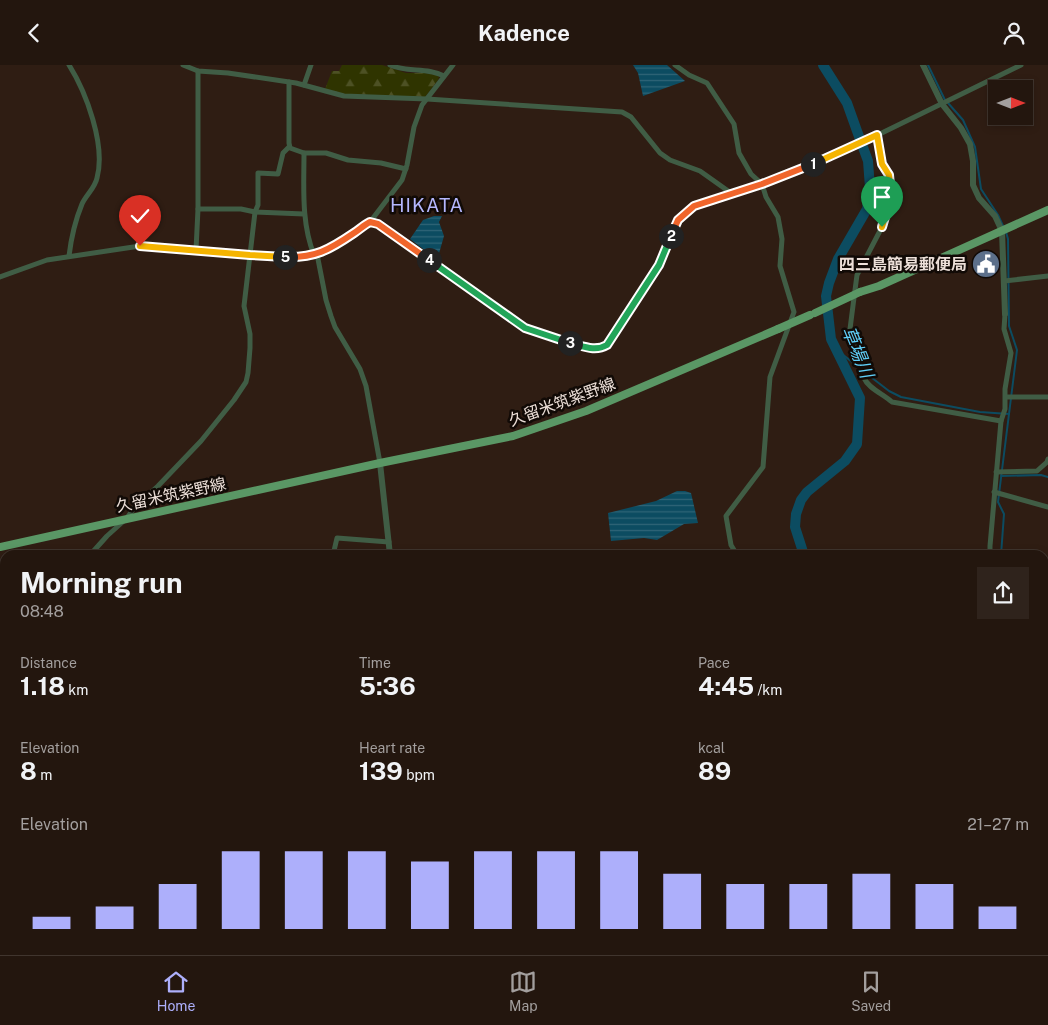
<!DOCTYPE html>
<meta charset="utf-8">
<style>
body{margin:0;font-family:"Public Sans","Noto Sans JP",sans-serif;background:#2f231c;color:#f1f3f6;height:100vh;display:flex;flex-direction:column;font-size:19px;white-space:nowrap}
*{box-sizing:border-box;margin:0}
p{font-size:16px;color:#a39f9e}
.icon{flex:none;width:28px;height:28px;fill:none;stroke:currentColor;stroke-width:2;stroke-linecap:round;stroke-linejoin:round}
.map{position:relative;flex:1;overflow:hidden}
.sheet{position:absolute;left:0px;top:485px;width:1049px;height:405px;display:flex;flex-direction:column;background:#23160e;border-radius:15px 15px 0 0;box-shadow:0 2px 8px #0003,0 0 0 1px #40352e}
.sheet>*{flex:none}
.needle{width:32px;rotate:90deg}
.controls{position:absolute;left:988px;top:15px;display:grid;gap:10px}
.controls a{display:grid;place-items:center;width:45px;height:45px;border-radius:0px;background:#23160e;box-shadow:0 2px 8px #0003,0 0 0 1px #40352e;font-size:25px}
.pin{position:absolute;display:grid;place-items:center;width:42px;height:42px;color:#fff;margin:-51px -21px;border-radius:50% 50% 50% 0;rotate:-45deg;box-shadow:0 0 5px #0007}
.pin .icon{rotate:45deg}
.km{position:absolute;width:25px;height:25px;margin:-12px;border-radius:50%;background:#222;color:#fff;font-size:14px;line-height:25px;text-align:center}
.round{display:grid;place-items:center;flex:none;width:52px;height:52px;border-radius:0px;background:#2f231c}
.summary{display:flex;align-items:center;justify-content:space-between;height:85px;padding:0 20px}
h1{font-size:28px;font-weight:700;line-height:38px}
.figures{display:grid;grid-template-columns:repeat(3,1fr);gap:8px;height:85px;padding:5px 20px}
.figures div{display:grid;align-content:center}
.figures b{font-size:25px;font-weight:700}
.figures small{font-size:14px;font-weight:400}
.figures p{font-size:14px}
.chart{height:140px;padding:10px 20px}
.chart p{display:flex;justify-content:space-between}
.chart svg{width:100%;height:90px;margin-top:5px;stroke:#adaffb;stroke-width:6}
header{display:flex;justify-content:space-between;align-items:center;height:65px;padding:0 20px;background:#23160e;font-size:22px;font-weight:700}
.dock{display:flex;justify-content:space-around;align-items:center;height:70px;border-top:1px solid #40352e;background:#23160e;font-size:14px;color:#a39f9e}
.dock a{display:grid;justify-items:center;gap:2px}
.dock .on{color:#adaffb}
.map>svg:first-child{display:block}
.forest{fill:url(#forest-firs)}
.park{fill:url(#park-crowns)}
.water{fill:url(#water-rules)}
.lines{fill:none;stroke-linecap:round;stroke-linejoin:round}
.stream{stroke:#0c4c61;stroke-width:2}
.river{stroke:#0c4c61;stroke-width:10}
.minor{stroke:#405d45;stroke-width:5}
.tertiary{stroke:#405d45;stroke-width:6}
.primary{stroke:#5a9765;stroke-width:8}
.primary-bridge{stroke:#5a9765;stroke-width:8}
.split-1-casing{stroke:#fff;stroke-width:10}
.split-2-casing{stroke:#fff;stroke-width:10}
.split-3-casing{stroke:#fff;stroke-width:10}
.split-4-casing{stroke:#fff;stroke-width:10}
.split-5-casing{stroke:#fff;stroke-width:10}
.split-6-casing{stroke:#fff;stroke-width:10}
.split-1{stroke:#f5b400;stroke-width:6}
.split-2{stroke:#f0652b;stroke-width:6}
.split-3{stroke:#22a559;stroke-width:6}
.split-4{stroke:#22a559;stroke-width:6}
.split-5{stroke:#f0652b;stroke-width:6}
.split-6{stroke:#f5b400;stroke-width:6}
.labels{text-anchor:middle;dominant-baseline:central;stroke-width:5;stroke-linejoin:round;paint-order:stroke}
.poi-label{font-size:16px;font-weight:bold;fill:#ecdfd8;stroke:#110a06;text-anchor:end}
.street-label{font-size:16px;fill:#ecdfd8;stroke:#110a06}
.water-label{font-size:18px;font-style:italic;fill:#60cff9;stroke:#110a06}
.quarter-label{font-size:19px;letter-spacing:1px;fill:#b5b7fe;stroke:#110a06}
</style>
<header><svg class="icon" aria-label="back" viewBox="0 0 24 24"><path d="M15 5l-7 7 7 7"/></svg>Kadence<svg class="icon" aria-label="person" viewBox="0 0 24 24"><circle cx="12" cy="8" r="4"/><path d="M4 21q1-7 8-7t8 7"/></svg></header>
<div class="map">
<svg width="1048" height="890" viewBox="0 0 1048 890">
<defs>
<pattern id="forest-firs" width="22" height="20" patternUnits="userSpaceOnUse" patternTransform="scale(1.25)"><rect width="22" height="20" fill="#2f3400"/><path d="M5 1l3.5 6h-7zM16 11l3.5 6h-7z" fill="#4d5124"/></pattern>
<pattern id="park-crowns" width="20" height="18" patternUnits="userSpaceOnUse" patternTransform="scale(1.25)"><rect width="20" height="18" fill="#2f3400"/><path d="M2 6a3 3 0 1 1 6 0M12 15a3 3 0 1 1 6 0" fill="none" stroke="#4d5124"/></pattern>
<pattern id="water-rules" width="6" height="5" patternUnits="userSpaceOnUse" patternTransform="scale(1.25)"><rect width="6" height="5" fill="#0c4c61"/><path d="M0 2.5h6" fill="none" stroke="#306577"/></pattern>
</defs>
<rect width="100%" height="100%" fill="#2f1d13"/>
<g class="forest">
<polygon points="342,0 382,0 406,8 425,8 436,10 439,12 438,15 425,32 345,29 325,24 332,6 339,6"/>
<polygon points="0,789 5,792 5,885 423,885 419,890 0,890"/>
</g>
<polygon class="park" points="0,513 5,513 5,561 0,554"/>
<g class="water">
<polygon points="633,0 667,0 685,16 643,31 638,8"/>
<polygon points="434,151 442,151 439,157 444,171 438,192 435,193 410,174 423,155"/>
<polygon points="677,426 685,426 691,428 698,458 684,459 657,475 644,473 611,476 608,448 656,436"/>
</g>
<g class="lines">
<g class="stream">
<polyline points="928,0 945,35"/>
<polyline points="948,38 963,55 975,82 981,124 998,150 1004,163"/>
<polyline points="836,284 863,306"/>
<polyline points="867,309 889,326 901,332 980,347 1009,349"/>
<polyline points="1001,411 1041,410 1048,412"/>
<polyline points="1001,490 1004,449 998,437 1017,285 1009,261 1008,174 1006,167"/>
<polyline points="1044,720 1048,735"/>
</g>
<g class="river">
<polyline points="804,490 795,462 796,449 801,435 807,427 845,396 857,379 860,333 831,274 826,231 829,218 838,194 867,144 870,123 868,96 857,66 847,38 823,0"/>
<polyline points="963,885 966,890"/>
</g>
<g class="minor">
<polyline points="183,0 198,6 228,8 296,18 344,31 427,34 622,47 631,52 660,88 670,95 700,106 731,128"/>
<path d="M390 0C407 8 427 2 444 11"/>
<polyline points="675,0 689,10 707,18 734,59 739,88 751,109 762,119 766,132 778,152 782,174 780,201 794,247 770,312 763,402 726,451 731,480 737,490"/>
<polyline points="289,17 289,78 290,83 304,88 326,88 348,95 381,98 406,104"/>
<polyline points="304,20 311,0"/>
<path d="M877 70 882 99 889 110 890 135 882 162 857 210 855 225 850 264 865 305 864 313C868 323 883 329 892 337L1001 356"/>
<path d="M304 88C304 122 301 157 314 190"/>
<polyline points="198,144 241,144 255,147 304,149"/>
<polyline points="370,157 402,115 407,100 414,62 422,40 453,0"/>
<polyline points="196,185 198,144 198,6"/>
<polyline points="317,189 326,235 331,251 335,262 360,304 366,321 380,398"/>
<path d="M69 191C71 174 75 156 82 139 86 130 95 123 97 113 106 80 86 27 69 0"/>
<polyline points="0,212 47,195 140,181 249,190 300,192 314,190 329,183 370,157 378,159 409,180 525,263 535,267 592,284 600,284 607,280 659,200 678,155 693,141 762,119 849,84 1021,0"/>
<polyline points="1004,216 1048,211"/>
<polyline points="1006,332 1048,332"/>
<polyline points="996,407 1037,406 1047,397 1048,394"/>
<polyline points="994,427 1048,442"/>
<polyline points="90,490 107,471 127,453 134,443 158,421 201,376 234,335 246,317 248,308 250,283 250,269 244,241 255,147 258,140 258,108 278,109 283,88 289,82"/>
<polyline points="333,490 337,473 389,477"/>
<polyline points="990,490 990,481 1001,356 1005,344 1005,324 1011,288 1004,264 1005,249"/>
<polyline points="1044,555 1048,537"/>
<polyline points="0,618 5,614"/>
<polyline points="1044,622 1048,620"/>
<polyline points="1044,664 1048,666"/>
<polyline points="1044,748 1048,759"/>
<polyline points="1044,792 1048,791"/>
<polyline points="473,885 477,890"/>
<polyline points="947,885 950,890"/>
<polyline points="93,890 121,890"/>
<polyline points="741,890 748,885"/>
</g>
<g class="tertiary">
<polyline points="923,0 942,39 961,63 970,79 973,96 973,120 979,133 995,151 1002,166 1005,249"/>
<polyline points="380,398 390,490"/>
<polyline points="0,561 5,569"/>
<polyline points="621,890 623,885"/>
</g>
<g class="primary">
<polyline points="860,227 879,221 1048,145"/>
<polyline points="0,482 380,398 513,371 586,346 778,264"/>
</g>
<g class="primary-bridge">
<polyline points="815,248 860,227"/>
<polyline points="778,264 810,250"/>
</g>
</g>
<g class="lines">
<defs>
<polyline id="split-1" points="813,99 877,70 882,99 889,110 890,120 890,135 882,162"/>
<polyline id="split-2" points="671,171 678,155 694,141 762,119 813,99"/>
<path id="split-3" d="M570 278C583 281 595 287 607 280L659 200 671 171"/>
<polyline id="split-4" points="429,195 525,263 570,278"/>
<path id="split-5" d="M285 192C315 193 329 185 354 168 360 164 364 160 370 157L378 159 429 195"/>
<polyline id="split-6" points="140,181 250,190 285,192"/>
</defs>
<use href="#split-1" class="split-1-casing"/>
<use href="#split-2" class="split-2-casing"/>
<use href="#split-3" class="split-3-casing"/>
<use href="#split-4" class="split-4-casing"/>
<use href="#split-5" class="split-5-casing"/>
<use href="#split-6" class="split-6-casing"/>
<use href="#split-1" class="split-1"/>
<use href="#split-2" class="split-2"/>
<use href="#split-3" class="split-3"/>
<use href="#split-4" class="split-4"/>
<use href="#split-5" class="split-5"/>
<use href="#split-6" class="split-6"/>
</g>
<defs>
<symbol id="civic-disc" viewBox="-11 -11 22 22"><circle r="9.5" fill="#5c6f8a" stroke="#110a06"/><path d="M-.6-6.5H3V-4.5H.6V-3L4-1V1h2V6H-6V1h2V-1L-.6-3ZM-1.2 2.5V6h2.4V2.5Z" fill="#fff"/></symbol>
</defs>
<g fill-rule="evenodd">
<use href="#civic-disc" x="970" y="183" width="32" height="32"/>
</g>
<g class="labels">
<g class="poi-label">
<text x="967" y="199">四三島簡易郵便局</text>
</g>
<g class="street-label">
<text transform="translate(562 337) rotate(-20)">久留米筑紫野線</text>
<text transform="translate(171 430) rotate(-12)">久留米筑紫野線</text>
</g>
<g class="water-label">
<text transform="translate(858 287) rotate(68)">草場川</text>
</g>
<g class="quarter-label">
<text x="427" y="140">HIKATA</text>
</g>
</g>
</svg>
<div class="controls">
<a><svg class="needle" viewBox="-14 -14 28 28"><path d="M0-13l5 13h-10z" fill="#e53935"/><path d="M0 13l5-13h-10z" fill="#a39f9e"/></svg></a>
</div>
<div class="pin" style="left:882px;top:162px;background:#1e9e55"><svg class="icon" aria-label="arrive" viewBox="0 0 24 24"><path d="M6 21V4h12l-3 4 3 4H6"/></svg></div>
<div class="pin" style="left:140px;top:181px;background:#d93025"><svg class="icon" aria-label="check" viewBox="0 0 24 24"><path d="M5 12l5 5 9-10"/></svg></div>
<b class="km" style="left:813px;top:99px">1</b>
<b class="km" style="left:671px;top:171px">2</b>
<b class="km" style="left:570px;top:278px">3</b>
<b class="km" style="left:429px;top:195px">4</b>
<b class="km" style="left:285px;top:192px">5</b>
<section class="sheet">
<div class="summary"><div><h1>Morning run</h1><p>08:48</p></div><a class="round"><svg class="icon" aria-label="share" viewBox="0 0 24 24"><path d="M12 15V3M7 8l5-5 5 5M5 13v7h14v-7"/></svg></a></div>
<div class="figures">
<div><p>Distance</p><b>1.18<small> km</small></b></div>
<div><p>Time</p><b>5:36</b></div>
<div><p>Pace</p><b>4:45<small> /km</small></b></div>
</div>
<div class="figures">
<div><p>Elevation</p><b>8<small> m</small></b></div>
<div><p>Heart rate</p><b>139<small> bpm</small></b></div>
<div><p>kcal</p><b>89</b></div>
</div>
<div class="chart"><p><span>Elevation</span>21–27 m</p>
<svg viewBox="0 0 160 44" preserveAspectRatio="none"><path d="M5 44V38M15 44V33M25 44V22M35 44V6M45 44V6M55 44V6M65 44V11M75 44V6M85 44V6M95 44V6M105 44V17M115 44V22M125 44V22M135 44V17M145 44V22M155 44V33"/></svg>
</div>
</section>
</div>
<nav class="dock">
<a class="on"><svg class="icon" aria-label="home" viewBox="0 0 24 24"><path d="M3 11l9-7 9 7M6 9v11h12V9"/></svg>Home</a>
<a><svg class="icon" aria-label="map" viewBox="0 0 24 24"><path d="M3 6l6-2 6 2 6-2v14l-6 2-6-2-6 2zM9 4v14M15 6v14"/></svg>Map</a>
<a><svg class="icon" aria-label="saved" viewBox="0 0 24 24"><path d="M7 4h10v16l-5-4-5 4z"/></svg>Saved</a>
</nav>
